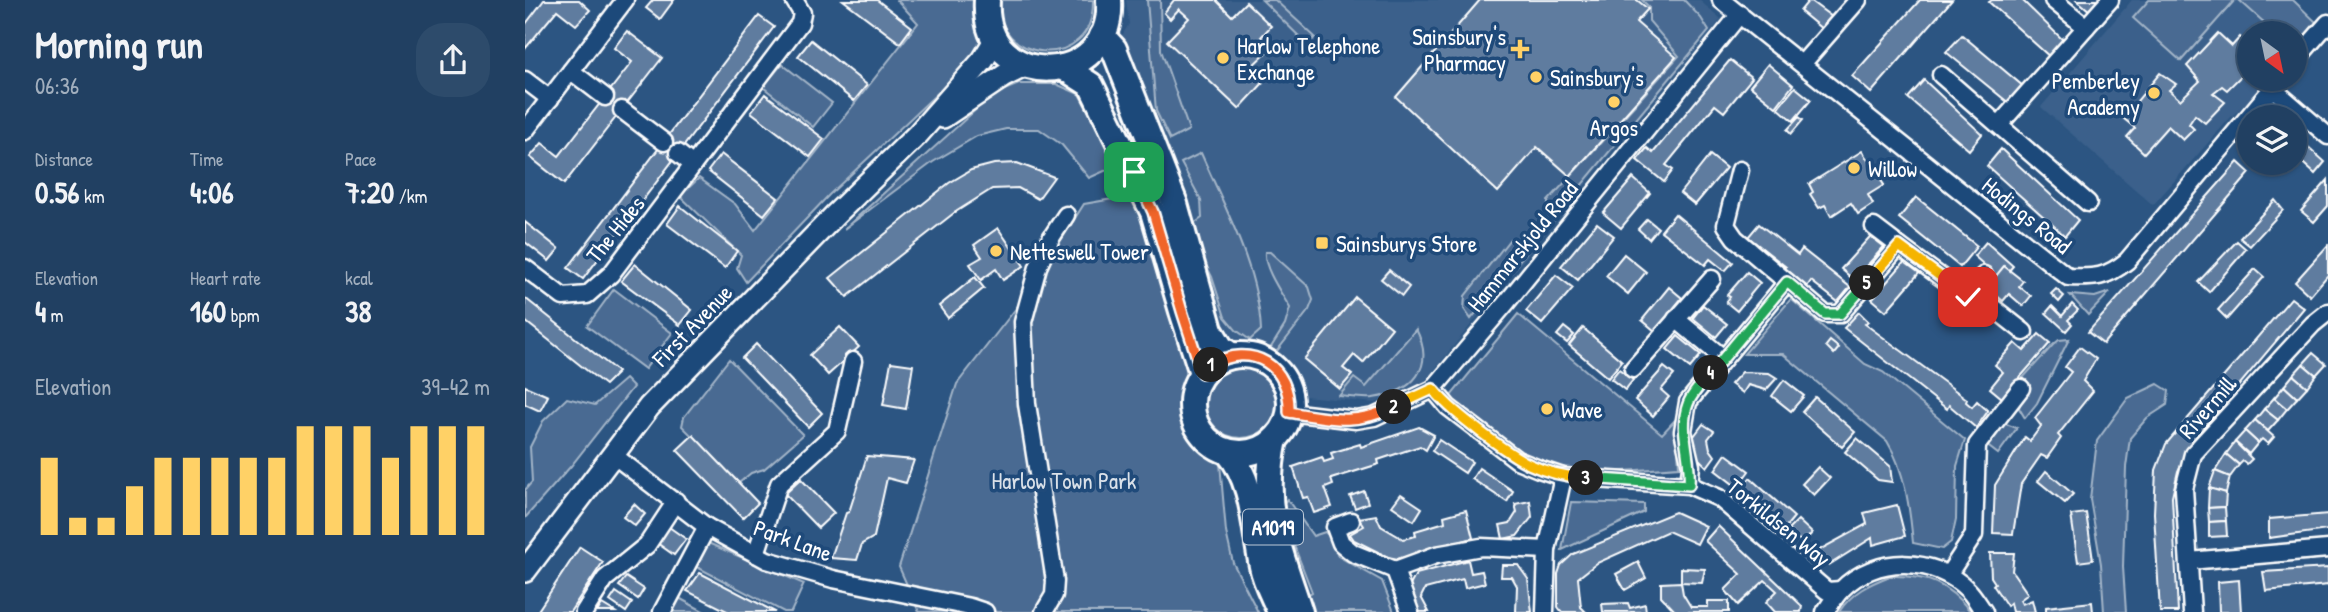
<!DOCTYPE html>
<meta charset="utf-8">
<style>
body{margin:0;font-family:"Patrick Hand",sans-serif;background:#2d4b6b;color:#f1f3f6;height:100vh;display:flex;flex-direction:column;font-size:26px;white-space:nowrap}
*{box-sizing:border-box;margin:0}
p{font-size:23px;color:#a2afbe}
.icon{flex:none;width:38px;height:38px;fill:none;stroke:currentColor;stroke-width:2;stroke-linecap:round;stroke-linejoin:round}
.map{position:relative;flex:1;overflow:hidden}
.side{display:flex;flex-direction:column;background:#214062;width:525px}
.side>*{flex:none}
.needle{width:46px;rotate:147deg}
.fabs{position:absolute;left:1712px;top:21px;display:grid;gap:14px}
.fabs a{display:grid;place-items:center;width:70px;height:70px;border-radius:50%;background:#214062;box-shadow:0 2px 5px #0004,0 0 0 2px #3e5977;font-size:35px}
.pin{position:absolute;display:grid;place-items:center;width:60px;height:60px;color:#fff;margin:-30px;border-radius:14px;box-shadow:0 4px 10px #0006}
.km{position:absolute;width:35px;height:35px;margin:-18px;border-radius:50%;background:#222;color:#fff;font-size:19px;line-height:35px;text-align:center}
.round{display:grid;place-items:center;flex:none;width:74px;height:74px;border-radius:28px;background:#2d4b6b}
.summary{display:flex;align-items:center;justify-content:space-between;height:119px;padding:0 35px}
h1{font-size:38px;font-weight:700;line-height:52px}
.stats{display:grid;grid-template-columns:repeat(3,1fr);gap:10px;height:119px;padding:7px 35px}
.stats div{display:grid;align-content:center}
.stats b{font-size:30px;font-weight:700}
.stats small{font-size:19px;font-weight:400}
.stats p{font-size:19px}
.chart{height:196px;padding:14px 35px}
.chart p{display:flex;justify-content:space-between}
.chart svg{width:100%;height:126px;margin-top:7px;stroke:#ffd166;stroke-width:6}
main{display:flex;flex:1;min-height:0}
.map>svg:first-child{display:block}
.built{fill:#3b618b}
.green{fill:#486b92;stroke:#a4b5c8;stroke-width:2}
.building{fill:#5e7c9f;stroke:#fff;stroke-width:2}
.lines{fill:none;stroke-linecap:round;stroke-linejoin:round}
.street-casing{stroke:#fff;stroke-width:21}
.secondary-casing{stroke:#fff;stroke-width:26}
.primary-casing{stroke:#fff;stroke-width:30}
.street{stroke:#1f4a7a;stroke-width:16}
.secondary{stroke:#1f4a7a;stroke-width:21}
.primary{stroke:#1f4a7a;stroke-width:24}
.split-1-casing{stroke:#fff;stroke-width:14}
.split-2-casing{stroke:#fff;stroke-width:14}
.split-3-casing{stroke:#fff;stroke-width:14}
.split-4-casing{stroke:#fff;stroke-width:14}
.split-5-casing{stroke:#fff;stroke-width:14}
.split-6-casing{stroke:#fff;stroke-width:14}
.split-1{stroke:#f0652b;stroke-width:9}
.split-2{stroke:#f0652b;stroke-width:9}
.split-3{stroke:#f5b400;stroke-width:9}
.split-4{stroke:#22a559;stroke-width:9}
.split-5{stroke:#22a559;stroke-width:9}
.split-6{stroke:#f5b400;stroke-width:9}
.poi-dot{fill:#ffd166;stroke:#1f4a7a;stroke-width:2.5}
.labels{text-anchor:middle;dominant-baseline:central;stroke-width:7;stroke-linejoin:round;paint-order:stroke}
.shield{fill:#1f4a7a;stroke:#bcc9d7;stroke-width:2}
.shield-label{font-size:21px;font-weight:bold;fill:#fff}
.poi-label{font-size:23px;fill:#fff;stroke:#1f4a7a;text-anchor:start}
.street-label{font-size:23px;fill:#fff;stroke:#1f4a7a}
.park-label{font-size:23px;fill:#dae1e9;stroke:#1f4a7a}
</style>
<main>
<section class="side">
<div class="summary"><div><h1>Morning run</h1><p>06:36</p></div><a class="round"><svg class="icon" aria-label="share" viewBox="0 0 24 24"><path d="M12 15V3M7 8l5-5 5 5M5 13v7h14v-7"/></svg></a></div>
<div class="stats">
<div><p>Distance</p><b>0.56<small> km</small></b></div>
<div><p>Time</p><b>4:06</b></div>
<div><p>Pace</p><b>7:20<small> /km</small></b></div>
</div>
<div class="stats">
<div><p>Elevation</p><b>4<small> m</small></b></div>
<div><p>Heart rate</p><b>160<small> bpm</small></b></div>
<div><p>kcal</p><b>38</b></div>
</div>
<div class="chart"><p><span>Elevation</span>39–42 m</p>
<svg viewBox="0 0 160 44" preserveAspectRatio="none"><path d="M5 44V17M15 44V38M25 44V38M35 44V27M45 44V17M55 44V17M65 44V17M75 44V17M85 44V17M95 44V6M105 44V6M115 44V6M125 44V17M135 44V6M145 44V6M155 44V6"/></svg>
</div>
</section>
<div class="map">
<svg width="1803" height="612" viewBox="0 0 1803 612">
<rect width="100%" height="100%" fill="#2c5582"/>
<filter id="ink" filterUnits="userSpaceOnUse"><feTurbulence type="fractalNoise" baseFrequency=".0143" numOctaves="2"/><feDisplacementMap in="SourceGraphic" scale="14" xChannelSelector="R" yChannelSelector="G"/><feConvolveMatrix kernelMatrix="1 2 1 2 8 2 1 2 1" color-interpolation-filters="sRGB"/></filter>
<g filter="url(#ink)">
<g class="built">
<polygon points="601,0 1174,0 1196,19 900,381 850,403 769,395 737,360 707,356 589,49 604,24"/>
<polygon points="1607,0 1717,0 1752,33 1724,33 1724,79 1746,79 1705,118 1628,205 1516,107"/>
</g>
<g class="green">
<path d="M372 0H448C457 22 459 33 452 56L304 195 221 282 212 268 216 255 155 196 174 178 210 204 230 230 393 23Z"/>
<path d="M476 0H568C570 75 465 62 476 0Z"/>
<polygon points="622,0 635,0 636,50 664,130 645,140 631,111"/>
<polygon points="737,0 750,0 790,37 783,45"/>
<path d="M1117 0H1159L1176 18 1184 31 946 319 939 309 940 296 985 239C1005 241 1014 232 1024 217L1023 201 1154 56 1124 21V7Z"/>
<polygon points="1624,0 1710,0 1656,61 1608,18"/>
<polygon points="1714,0 1768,0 1791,22 1770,50 1769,33 1751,33"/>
<polygon points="257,64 307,103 288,127 238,87"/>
<polygon points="494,84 531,84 554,94 593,165 564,178 537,145 514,129 481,129 452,136 408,162 319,229 467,95"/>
<path d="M676 153C701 210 733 268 736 330L725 340 711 330 700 317 687 277 667 238 666 226 677 218 676 200 656 163Z"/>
<path d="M611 195 677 373 667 391 668 395 657 409C658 440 673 445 695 463L701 532 708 563 733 612H394L374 567 432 384 499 298 559 204Z"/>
<path d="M740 252H745L784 287 788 300 784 310 748 356 743 352 760 325 765 308C757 294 738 267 740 252Z"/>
<polygon points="89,289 147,333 120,369 62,326"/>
<polygon points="1585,292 1563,315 1545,295 1570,297"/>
<path d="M1266 299 1340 364 1358 372 1440 440 1432 466 1431 519 1426 542 1417 549 1388 543C1385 510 1380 470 1362 441L1258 354H1219Z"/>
<polygon points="993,314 1137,434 1151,419 1154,467 1057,474 1005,462 925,397"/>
<path d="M891 329C911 368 888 392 848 398 837 399 825 397 814 396L829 378 841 387Z"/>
<polygon points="1544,339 1512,403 1500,418 1494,408 1496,401 1504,388 1496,380 1528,345 1534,340"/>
<polygon points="204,359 278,435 239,469 226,473 214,483 157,426 159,417"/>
<circle cx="716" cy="402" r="36"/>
<polygon points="100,379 108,387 46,466 0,518 0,490 7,482 5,447 18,421 42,398 70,405"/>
<polygon points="1633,384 1644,391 1642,405 1622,418 1605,438 1601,467 1598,567 1601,612 1579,612 1576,564 1565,499 1572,441 1603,398"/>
<polygon points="1478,423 1492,428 1473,454 1460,444"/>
<polygon points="762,499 788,536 800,532 807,539 813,556 857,581 869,612 783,612 775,599 787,592 755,509"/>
<polygon points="1046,502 1119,504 1119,512 1037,550"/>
<polygon points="183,543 279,584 266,612 259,612 170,566"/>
<path d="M1365 576C1403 575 1422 583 1446 612H1314C1327 592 1344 584 1365 576Z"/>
<polygon points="152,597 180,612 145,612"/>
</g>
<g class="building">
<polygon points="19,0 54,0 65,10 51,25 32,10 0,49 0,25"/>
<polygon points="128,0 149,0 135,19 121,8"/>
<polygon points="318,0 352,0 387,27 375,43"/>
<polygon points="649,0 691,0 707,16 721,2 746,26 736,37 747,47 724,69 738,83 714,109 642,41 664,18 654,9 645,19 639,13"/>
<polygon points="955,0 1112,0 1123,9 1111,22 1151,57 1045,176 1012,147 973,192 871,97"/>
<polygon points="1284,0 1307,17 1297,29 1275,11"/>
<polygon points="1395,0 1427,0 1346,93 1327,76"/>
<polygon points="1467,0 1497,0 1540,42 1526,58 1464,2"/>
<polygon points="1552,0 1576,0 1566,12"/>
<polygon points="234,16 249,27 58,279 43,268"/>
<polygon points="102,31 137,58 39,184 5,157 17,143 34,156 107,62 89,48"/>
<polygon points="1693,33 1707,46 1715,37 1724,46 1724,52 1713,65 1721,71 1702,90 1697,86 1688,93 1700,102 1680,123 1670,115 1664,124 1669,129 1658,140 1643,126 1619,153 1602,137 1610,128 1598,118 1635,73 1651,84 1644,90 1655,100 1675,81 1662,66"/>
<polygon points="1437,35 1499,87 1485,104 1421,52"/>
<polygon points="286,40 342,85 329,101 273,56"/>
<polygon points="1205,60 1227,78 1199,112 1190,105 1141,165 1148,170 1139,182 1112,160 1122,148 1128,153"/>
<polygon points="1243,64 1268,85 1251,107 1225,86"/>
<polygon points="1399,80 1457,134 1444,150 1383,98"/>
<polygon points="1270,87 1286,100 1268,121 1253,108"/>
<polygon points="240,94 299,139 285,157 226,112"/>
<polygon points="1274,117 1278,120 1266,134 1262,130"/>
<polygon points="1769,134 1800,162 1790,174 1769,155"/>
<polygon points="1476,149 1553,220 1540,236 1462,166"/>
<polygon points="1337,151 1359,185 1343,195 1348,204 1333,214 1326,203 1306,216 1300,205 1294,208 1285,194 1288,192 1284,184"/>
<polygon points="196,154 253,198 239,215 183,171"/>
<polygon points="1185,155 1201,168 1170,205 1155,193"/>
<polygon points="1713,162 1725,173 1578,344 1563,332"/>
<polygon points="492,163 529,177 513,199 493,188 467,189 429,213 322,297 305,278 424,183 446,170 469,164"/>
<polygon points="1108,178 1125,193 1096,228 1078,213"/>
<polygon points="1803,180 1803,206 1789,222 1776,211"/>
<polygon points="1391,197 1452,246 1435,267 1374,218"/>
<polygon points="1750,200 1758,210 1725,246 1715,238"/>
<polygon points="155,206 212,251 200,268 142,224"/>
<polygon points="1150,214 1208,262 1200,271 1185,259 1180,265 1136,231"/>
<polygon points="1122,219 1133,228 1124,239 1113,229"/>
<polygon points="0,222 34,249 24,261 0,242"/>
<polygon points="1072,223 1089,236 1053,280 1036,266"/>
<polygon points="1234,224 1273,255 1277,249 1325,287 1313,302 1286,281 1281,288 1259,270 1261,267 1223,237"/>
<polygon points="473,228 499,266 478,280 471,269 456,280 445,264 457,257 449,245"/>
<polygon points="1351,230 1364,241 1329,280 1316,269"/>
<polygon points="1712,241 1721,249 1684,292 1673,282"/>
<polygon points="1461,242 1488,266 1476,280 1449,256"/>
<polygon points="1803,245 1803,275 1785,296 1770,282"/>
<polygon points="1099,254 1121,272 1103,294 1081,276"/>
<polygon points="1381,260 1395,272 1361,311 1347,299"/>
<polygon points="110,264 167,310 155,325 96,281"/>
<polygon points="1479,266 1498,281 1494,286 1506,296 1498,306 1484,294 1478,301 1462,287"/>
<polygon points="1730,269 1739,277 1702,319 1693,310"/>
<polygon points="864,270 884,287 877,296 856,279"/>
<polygon points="1222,272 1235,283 1212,311 1201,302 1205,297 1202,295"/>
<polygon points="1031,275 1048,288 1017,324 1001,311"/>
<polygon points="450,277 459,288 423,318 414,306"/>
<polygon points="1144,287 1157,298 1130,331 1117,320"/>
<polygon points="1531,289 1539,296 1534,302 1526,294"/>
<polygon points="830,297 867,328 838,363 829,355 818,368 827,375 815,389 779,359"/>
<polygon points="0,298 93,372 80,385 0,321"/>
<polygon points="1766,298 1779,308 1668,440 1653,471 1647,497 1653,612 1635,612 1629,513 1631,470 1641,444"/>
<polygon points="1547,304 1553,310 1543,320 1547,324 1541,331 1521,313 1527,306 1537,316"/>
<polygon points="1178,305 1202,324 1191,337 1168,318"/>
<polygon points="1334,312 1343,321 1340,324 1442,399 1441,402 1447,407 1452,401 1463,411 1451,428 1424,405 1422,409 1319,328"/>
<polygon points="315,327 334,347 303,375 285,355"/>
<polygon points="1039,327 1049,335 1042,343 1032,335"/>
<polygon points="1058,328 1097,361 1083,378 1044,345"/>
<polygon points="1514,334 1525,343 1477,398 1465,388 1478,372 1470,365 1490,343 1499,351"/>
<polygon points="1153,336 1176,355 1165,368 1142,349"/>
<polygon points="1305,341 1314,348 1309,354 1301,346"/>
<polygon points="231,344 297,413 283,427 217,358"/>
<polygon points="1555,347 1571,359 1558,381 1568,391 1533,435 1536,438 1522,458 1516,455 1496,484 1488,534 1468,533 1470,485 1500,437 1505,441 1516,426 1510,418 1546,372 1540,367"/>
<polygon points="1788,353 1801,364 1791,375 1778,364"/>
<polygon points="366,362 388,365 381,409 358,405"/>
<polygon points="1778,364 1791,375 1782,387 1768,375"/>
<polygon points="1139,367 1149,375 1136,390 1144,397 1128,416 1110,400"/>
<polygon points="1094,369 1108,380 1100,390 1086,379"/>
<polygon points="1217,372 1244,373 1252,378 1241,390 1223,385 1218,393 1206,384"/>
<polygon points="1768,375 1782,387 1772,398 1759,386"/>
<polygon points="1259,380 1279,396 1266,411 1247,396"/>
<polygon points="0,386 23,396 15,411 0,404"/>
<polygon points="1759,386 1772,398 1762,409 1749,398"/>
<polygon points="1290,397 1330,432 1317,447 1277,412"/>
<polygon points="1749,398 1762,409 1753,420 1739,409"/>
<polygon points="1739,409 1753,420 1743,431 1730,420"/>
<polygon points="1730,420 1749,437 1743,444 1737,439 1733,443 1720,431"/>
<polygon points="1178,424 1189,431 1183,439 1185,449 1190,456 1182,467 1175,460 1163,444"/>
<polygon points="894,427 909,435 901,450 895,446 853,460 854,464 806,479 808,485 800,488 807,507 789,513 783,497 778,498 768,467 797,457 799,462 808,459 806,453 835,444 836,447"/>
<polygon points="1720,431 1733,443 1724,454 1710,442"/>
<polygon points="168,435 233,503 218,518 152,450"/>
<polygon points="1332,438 1365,466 1367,482 1353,480 1320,452"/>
<polygon points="914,440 947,462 940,473 907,451"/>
<polygon points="1710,442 1727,459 1722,464 1718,461 1714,465 1701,454"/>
<polygon points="1201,454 1224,471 1212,487 1190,470"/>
<polygon points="1701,454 1714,465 1705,477 1690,471"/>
<polygon points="342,456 389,460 381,483 362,478 349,537 337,544 332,560 306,558 321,513 324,512"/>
<polygon points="1293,467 1305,478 1289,495 1277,484"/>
<polygon points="954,468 988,491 982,502 947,479"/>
<polygon points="1521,471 1548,494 1540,503 1513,481"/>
<polygon points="1690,471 1705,477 1701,493 1684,488"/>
<polygon points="1225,478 1269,517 1259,529 1215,490"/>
<polygon points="276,479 309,513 293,528 260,494"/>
<polygon points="1684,488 1701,493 1700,507 1683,508"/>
<polygon points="839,491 843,503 830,508 825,496"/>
<polygon points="876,494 897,508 889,521 867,506"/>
<polygon points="1005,501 1007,517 992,536 978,539 975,525 985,523 992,512 990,504"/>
<polygon points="109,504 120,514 110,526 98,517"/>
<polygon points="1372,505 1380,536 1348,545 1347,538 1304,565 1294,550 1342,524 1339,513"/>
<polygon points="1700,507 1701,521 1684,522 1683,508"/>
<polygon points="941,510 948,538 873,559 863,557 829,540 825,534 839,526 834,518 851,515 856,526 878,539 891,536 890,531 920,522 919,516"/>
<polygon points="1150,512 1181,526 1172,544 1143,531 1072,563 1053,578 1056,607 1061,612 1037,612 1033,607 1033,574 1036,565 1048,554"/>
<polygon points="1561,513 1568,560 1553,562 1546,515"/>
<polygon points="1803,514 1803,530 1744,538 1744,519"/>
<polygon points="1273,520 1287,533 1278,543 1263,530"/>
<polygon points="1701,521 1702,536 1684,537 1684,522"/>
<polygon points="1193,526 1277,606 1276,612 1250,612 1241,602 1252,591 1240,580 1213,605 1200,590 1216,574 1180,541"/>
<polygon points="144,527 161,539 149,555 132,543"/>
<polygon points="55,547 78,562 45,612 12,612"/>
<polygon points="1465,553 1489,553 1487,571 1503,594 1495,600 1497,604 1507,600 1510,612 1487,612 1485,603 1482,606 1468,585 1470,583 1466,577"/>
<polygon points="943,560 946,573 957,571 960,583 940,588 938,579 900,589 896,597 904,612 887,612 880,595 891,574"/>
<polygon points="1113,562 1121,578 1100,590 1091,574"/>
<polygon points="977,565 993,565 1003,579 1007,612 991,612 992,586 987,577 976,577"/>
<polygon points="1156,568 1180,569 1177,583 1156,582"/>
<polygon points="1803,568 1803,585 1741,591 1738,572"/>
<polygon points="175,573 250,612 204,612 162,591"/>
<polygon points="101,577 119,589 113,599 94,586"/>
<polygon points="1714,580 1716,612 1694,612 1693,582"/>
<polygon points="1156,582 1158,594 1166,607 1183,607 1183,601 1204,601 1204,612 1151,612 1136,596 1136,583"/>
<polygon points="91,592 107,603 101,612 85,601"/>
<polygon points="1567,602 1568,612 1521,612 1521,607"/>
<polygon points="1103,603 1105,608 1120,604 1121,612 1078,612 1077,604"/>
<polygon points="77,604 90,612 72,612"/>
</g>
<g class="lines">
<defs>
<g id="street">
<path d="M1196 0 1543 277C1570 278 1581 278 1602 261L1755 79"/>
<polyline points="1528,0 1561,27"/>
<polyline points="1769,62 1803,23"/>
<polyline points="1277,64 1333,0"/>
<polyline points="46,71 80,97"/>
<polyline points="1416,75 1563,203"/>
<polyline points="0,80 25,99"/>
<polyline points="1747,88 1803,136"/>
<polyline points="97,110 139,142"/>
<polyline points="1474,125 1585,0"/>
<polyline points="0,131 100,0"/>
<polyline points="153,153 168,165"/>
<polyline points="1215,170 1201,225 1210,238 1262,282"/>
<polyline points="1374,246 1443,297 1459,275"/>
<polyline points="0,268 38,297 62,295 86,274 275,23 277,13 269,0"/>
<polyline points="1447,291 1499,332"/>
<polyline points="1151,319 1198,358"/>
<polyline points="1108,369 1187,279"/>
<polyline points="908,389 923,407 992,460 1014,469 1038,477 1164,485 1194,498 1302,591 1316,590"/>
<polyline points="764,412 831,420 849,417 908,389 982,302 1215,14"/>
<polyline points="87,454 182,527 242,560 308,579 445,607 460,612"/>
<polyline points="1164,485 1166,466 1158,431 1163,402 1262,282 1300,314 1315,314 1374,246 1349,227"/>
<polyline points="826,521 810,527 816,543 828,553 870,570"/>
<polyline points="231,554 254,484 312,431 328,361"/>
<polyline points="1664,561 1803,549"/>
<polyline points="1423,575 1449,535 1452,445 1496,388"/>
<polyline points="59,612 80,579 122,545 151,501"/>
<polyline points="137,612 182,527"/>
<polyline points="519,612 529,595 530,581 502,404 498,322 513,267 526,238 541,215"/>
<polyline points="885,612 870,570 911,555 956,547 1022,550"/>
<polyline points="1020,612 1022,550 1038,477"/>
<path d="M1300 612C1305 605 1310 596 1316 590 1349 555 1410 556 1443 590 1449 596 1454 605 1459 612"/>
<polyline points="1667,612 1659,489 1668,454 1788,324 1803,312"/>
</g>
<g id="secondary">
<polyline points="418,117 479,76 499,66"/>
<polyline points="0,571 124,407 310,215 393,134 458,60 469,42 465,29"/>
</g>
<g id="primary">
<path d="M462 0C456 93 590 90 584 0"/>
<polyline points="577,36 589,49 650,204 685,330 696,348 707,356"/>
<polyline points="538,67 566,85 628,212 657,311 677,373"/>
<circle cx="716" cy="404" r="49"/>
<path d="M750 439C735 509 754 547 775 612"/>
<path d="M703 452C729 481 729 529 737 566 740 582 749 597 755 612"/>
</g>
</defs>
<use href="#street" class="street-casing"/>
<use href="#secondary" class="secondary-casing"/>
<use href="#primary" class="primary-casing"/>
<use href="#street" class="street"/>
<use href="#secondary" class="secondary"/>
<use href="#primary" class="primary"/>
</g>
</g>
<g class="lines" filter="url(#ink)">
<defs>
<polyline id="split-1" points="609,172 628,212 657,311 677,373 686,365"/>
<path id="split-2" d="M686 365C727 341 766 366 764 412 806 419 830 426 869 407"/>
<path id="split-3" d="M869 407 908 389C922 406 939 419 957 433 993 460 1014 475 1061 478"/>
<path id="split-4" d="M1061 478 1164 485C1167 457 1153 430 1163 404 1167 393 1178 382 1186 373"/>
<polyline id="split-5" points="1186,373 1262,282 1300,314 1315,314 1342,283"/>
<polyline id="split-6" points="1342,283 1374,246 1443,297"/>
</defs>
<use href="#split-1" class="split-1-casing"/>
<use href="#split-2" class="split-2-casing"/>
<use href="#split-3" class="split-3-casing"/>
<use href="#split-4" class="split-4-casing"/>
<use href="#split-5" class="split-5-casing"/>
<use href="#split-6" class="split-6-casing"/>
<use href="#split-1" class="split-1"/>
<use href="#split-2" class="split-2"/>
<use href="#split-3" class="split-3"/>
<use href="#split-4" class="split-4"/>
<use href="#split-5" class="split-5"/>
<use href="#split-6" class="split-6"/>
</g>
<g class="poi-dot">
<path d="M991.5 38.5h7v7h7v7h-7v7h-7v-7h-7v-7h7z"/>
<circle cx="698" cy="58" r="7"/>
<circle cx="1011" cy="77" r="7"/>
<circle cx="1629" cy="93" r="7"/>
<circle cx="1089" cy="102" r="7"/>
<circle cx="1329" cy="168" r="7"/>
<rect x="790" y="236" width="14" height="14" rx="3.5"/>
<circle cx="471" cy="251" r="7"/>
<circle cx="1022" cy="409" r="7"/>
</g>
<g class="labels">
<rect class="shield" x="718" y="509.5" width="60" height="35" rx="5"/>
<g class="shield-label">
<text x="748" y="527">A1019</text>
</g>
<g class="poi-label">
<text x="981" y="36" text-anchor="end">Sainsbury's<tspan x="981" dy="26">Pharmacy</tspan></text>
<text x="712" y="45">Harlow Telephone<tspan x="712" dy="26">Exchange</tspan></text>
<text x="1025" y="77">Sainsbury's</text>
<text x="1615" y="80" text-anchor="end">Pemberley<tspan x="1615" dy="26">Academy</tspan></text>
<text x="1089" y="127" text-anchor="middle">Argos</text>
<text x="1343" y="168">Willow</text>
<text x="811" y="243">Sainsburys Store</text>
<text x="485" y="251">Netteswell Tower</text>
<text x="1036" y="409">Wave</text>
</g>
<g class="street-label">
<text transform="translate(1502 215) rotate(39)">Hodings Road</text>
<text transform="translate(90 229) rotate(-51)">The Hides</text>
<text transform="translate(997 246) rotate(-51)">Hammarskjold Road</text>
<text transform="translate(167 325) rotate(-46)">First Avenue</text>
<text transform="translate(1682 407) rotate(-49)">Rivermill</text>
<text transform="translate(1254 522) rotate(39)">Torkildsen Way</text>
<text transform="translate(268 540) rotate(20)">Park Lane</text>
</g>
<g class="park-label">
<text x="539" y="480">Harlow Town Park</text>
</g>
</g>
</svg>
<div class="fabs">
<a><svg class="needle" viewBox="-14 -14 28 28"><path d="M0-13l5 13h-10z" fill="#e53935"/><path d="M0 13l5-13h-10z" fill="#a2afbe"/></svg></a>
<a><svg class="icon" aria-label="layers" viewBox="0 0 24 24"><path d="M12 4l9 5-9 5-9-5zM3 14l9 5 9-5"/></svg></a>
</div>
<div class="pin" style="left:609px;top:172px;background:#1e9e55"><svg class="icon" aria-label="arrive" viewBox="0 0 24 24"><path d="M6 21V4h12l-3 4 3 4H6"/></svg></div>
<div class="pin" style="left:1443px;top:297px;background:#d93025"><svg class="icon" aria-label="check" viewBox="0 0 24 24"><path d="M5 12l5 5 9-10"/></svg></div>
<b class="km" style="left:686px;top:365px">1</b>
<b class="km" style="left:869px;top:407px">2</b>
<b class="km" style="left:1061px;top:478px">3</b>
<b class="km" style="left:1186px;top:373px">4</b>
<b class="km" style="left:1342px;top:283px">5</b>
</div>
</main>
